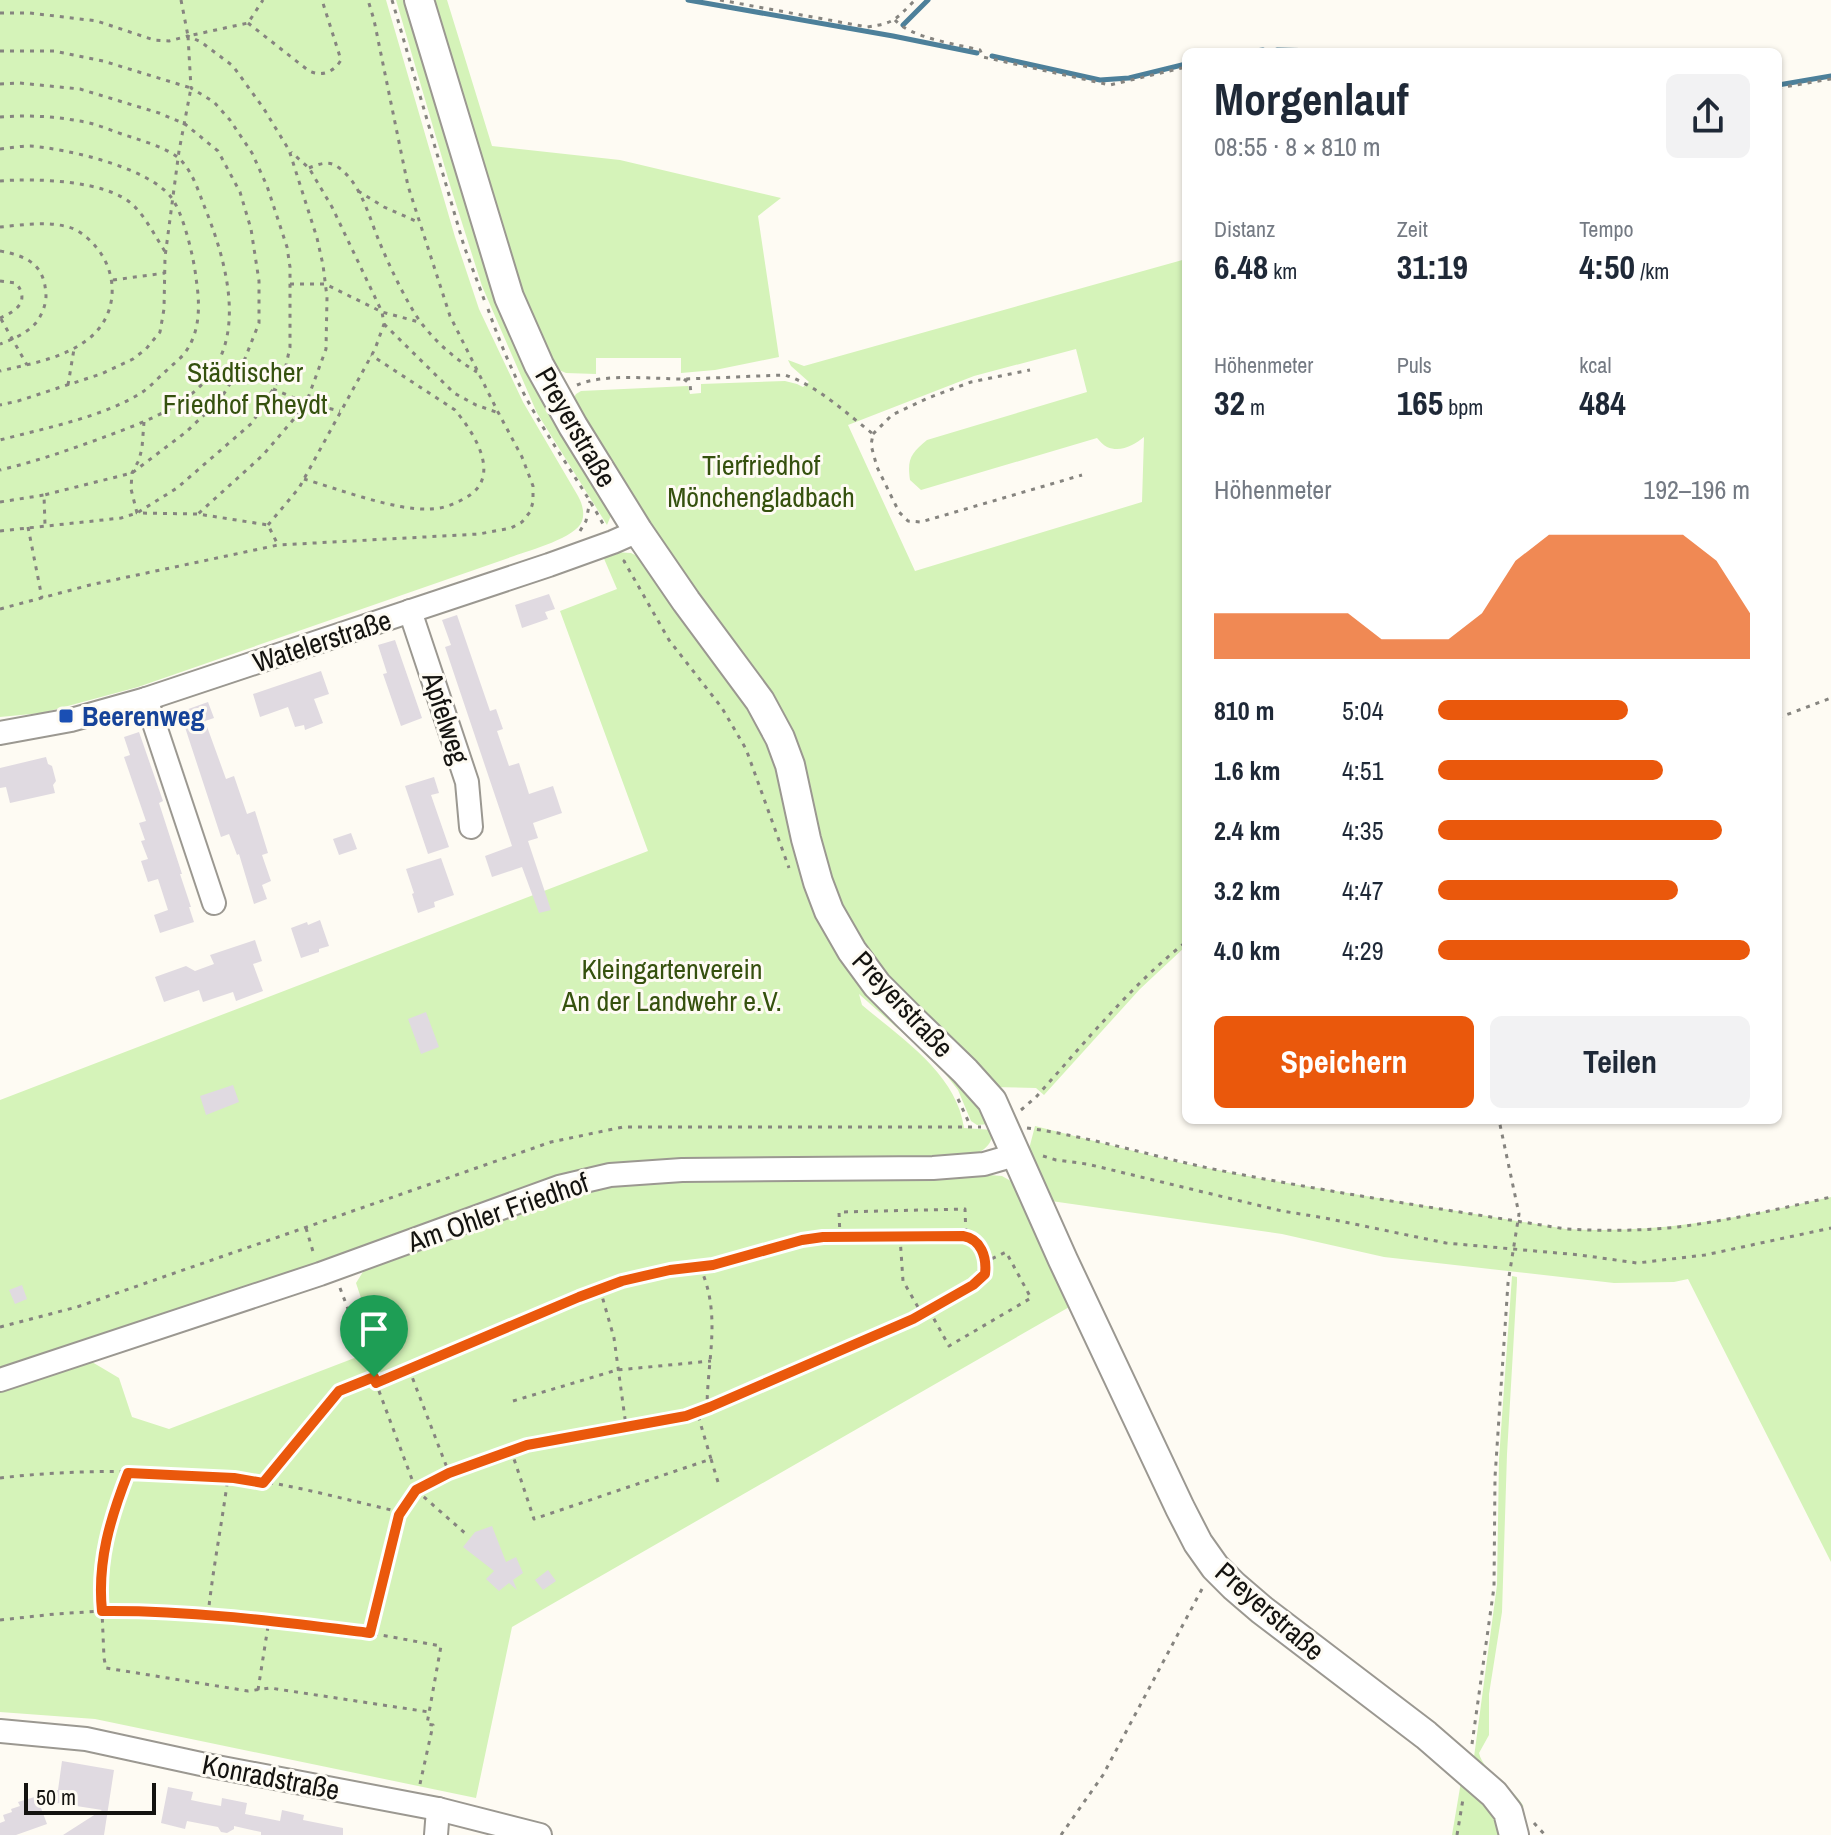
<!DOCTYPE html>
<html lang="de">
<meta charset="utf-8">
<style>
body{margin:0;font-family:"Archivo Narrow",sans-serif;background:#f2f2f3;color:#1f2937;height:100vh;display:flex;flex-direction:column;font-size:30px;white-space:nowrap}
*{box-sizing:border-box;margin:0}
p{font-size:26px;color:#747a83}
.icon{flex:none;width:44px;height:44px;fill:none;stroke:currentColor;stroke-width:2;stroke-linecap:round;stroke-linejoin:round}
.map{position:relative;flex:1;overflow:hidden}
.side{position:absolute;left:1182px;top:48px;width:600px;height:1076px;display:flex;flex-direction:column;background:#fff;border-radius:12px;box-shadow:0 2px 6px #0004}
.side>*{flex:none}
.scale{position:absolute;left:24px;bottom:20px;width:132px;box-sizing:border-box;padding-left:8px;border:4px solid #141310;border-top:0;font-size:22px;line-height:28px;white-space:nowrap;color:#141310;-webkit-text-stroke:6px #fefbf3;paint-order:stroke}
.pin{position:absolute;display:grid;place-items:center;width:68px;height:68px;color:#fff;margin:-82px -34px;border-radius:50% 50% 50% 0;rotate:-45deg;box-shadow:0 0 8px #0007}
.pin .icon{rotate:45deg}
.round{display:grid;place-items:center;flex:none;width:84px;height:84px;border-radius:12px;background:#f2f2f3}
.overview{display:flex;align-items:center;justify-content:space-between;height:136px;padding:0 32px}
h1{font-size:44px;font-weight:700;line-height:60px}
.metrics{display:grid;grid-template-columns:repeat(3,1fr);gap:12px;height:136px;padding:8px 32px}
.metrics div{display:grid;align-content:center}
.metrics b{font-size:34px;font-weight:700}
.metrics small{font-size:22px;font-weight:400}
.metrics p{font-size:22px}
.chart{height:224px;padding:16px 32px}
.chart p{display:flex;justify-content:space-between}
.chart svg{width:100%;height:144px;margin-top:8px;fill:#ea580c;opacity:.7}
.button{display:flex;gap:16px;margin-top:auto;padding:16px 32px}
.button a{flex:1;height:92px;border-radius:12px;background:#ea580c;color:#fff;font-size:32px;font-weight:700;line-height:92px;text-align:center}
.button a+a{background:#f2f2f3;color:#1f2937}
ul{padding:0 32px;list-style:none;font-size:26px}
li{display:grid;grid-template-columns:128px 96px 1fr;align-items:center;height:60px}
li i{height:20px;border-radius:10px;background:#ea580c}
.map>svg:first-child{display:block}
.green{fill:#d5f3b9;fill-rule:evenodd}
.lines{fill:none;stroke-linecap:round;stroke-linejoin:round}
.stream{stroke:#4d809a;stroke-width:5}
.building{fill:#e0dae1}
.minor-casing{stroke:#9b9891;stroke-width:26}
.major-casing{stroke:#9b9891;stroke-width:32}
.path{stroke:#86847f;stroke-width:3;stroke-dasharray:4 6;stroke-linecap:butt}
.minor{stroke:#fff;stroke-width:22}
.major{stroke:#fff;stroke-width:28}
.route-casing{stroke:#fff;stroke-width:16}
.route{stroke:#ea580c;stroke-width:10}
.transit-dot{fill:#1a4fb4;stroke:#fefbf3;stroke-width:3}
.labels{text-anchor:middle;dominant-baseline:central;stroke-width:6;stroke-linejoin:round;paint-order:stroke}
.park-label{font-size:28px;fill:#35510e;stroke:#fefbf3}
.street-label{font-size:28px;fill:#141310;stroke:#fefbf3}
.transit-label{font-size:28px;font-weight:bold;fill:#164399;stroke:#fefbf3;text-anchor:start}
</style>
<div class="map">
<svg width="1831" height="1835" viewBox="0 0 1831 1835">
<rect width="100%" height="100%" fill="#fefbf3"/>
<g class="green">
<path d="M0 0H386L455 237 479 309 523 402 578 496C582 503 585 513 582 521 576 538 530 550 514 556L138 687 42 713 0 717Z"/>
<polygon points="396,0 410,0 481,238 612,513 607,525 537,413 482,286 450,185"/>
<polygon points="429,0 447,0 492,146 620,160 781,198 758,216 779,357 715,370 681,373 681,358 596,358 596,374 566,373 552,367 503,249"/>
<path d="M1186 259V946L1140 989 1044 1095 1036 1088 991 1087 899 995 842 913 816 845 707 614 572 401 576 394 581 391 688 386 690 394 701 393V384L785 381 797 384 803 387 809 382 791 366 788 360 804 366ZM1076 349 1087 392 927 440C911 453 907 459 910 480L921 490 1097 438C1100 441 1103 445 1107 447 1121 453 1134 445 1144 437L1142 502 915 571 848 425 974 376Z"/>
<path d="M615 552 631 553 643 559 765 723 814 896 970 1087 989 1124 977 1125 971 1121 958 1090 947 1076 931 1058 859 994 862 1005C901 1038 957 1074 964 1128L993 1130C993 1147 980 1153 966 1158L977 1174 1002 1176 1016 1184 1071 1306 512 1627 476 1798 95 1719 0 1712V1100L648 851 560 611 617 589 602 554ZM366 1267 356 1283 378 1349 169 1429 132 1417 119 1378 92 1362Z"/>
<path d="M1035 1126 1177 1162 1263 1179 1566 1229C1660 1234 1739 1218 1831 1197V1562L1688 1279 1674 1282 1614 1283 1384 1257 1282 1234 1044 1200 1028 1153Z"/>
<path d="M1512 1276 1517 1277V1282L1507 1454 1502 1612 1489 1694V1735L1479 1753C1483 1772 1514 1788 1524 1807L1512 1799 1477 1763 1474 1757 1497 1585 1499 1459Z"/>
<polygon points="1462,1776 1495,1809 1505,1835 1452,1835"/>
</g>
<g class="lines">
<g class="stream">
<polyline points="688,0 893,36 977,53"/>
<polyline points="903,25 928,0"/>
<polyline points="1277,50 1367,52"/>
<polyline points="1248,52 1263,50"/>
<polyline points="992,56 1100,80 1129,78 1186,64"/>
<polyline points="1778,85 1831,76"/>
</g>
</g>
<g class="building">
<polygon points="549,594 555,609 545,612 548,619 522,628 515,605"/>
<polygon points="457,615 490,711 496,709 503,729 497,731 509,766 519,763 529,794 553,786 562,813 533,823 538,838 528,841 551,910 539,913 522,867 492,877 485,856 512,846 445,647 451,645 442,620"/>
<polygon points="395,640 422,718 401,726 383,674 387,673 378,645"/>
<polygon points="321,671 329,694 314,699 323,723 305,730 304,725 295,727 288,707 260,717 253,694"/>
<polygon points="208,702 214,718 205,721 226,779 234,776 247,814 255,811 268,853 262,855 271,881 262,885 267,899 254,904 239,854 237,855 229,834 221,837 180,712"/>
<polygon points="139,732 163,801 159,803 182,874 180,874 191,907 189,907 194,922 160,933 154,915 168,910 158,879 148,882 141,861 148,859 141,841 145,840 139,823 146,821 124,757 130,755 124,737"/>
<polygon points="46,757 48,764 52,766 56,781 53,785 55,793 10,803 6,787 0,788 0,768"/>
<polygon points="434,777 439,793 431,795 449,847 428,854 405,786"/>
<polygon points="351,833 357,849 339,855 333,839"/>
<polygon points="441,858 454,895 434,902 435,907 418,913 412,894 414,893 406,869"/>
<polygon points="320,920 329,946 319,949 319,952 301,958 291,928 307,922 308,925"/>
<polygon points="255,940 262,961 253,964 263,991 236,1001 233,992 203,1002 199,990 164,1002 155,977 186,966 195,971 214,964 210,955"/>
<polygon points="426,1012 439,1047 421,1054 408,1019"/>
<polygon points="233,1085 239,1102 206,1115 200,1096"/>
<polygon points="22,1285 27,1299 15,1304 9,1290"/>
<polygon points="492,1526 506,1562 516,1557 523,1573 513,1580 517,1590 509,1583 499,1591 486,1579 494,1571 463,1547 475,1532"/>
<polygon points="548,1570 556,1581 543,1590 535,1580"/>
<polygon points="62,1761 114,1770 104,1835 63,1835 102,1810 38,1800 47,1824 16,1835 0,1835 0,1823 5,1821 3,1815 12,1812 11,1809 20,1806 18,1802 58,1790"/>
<polygon points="168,1787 193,1792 191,1800 205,1803 221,1806 222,1798 247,1803 245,1814 280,1821 282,1810 304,1815 303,1820 343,1828 343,1835 261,1835 261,1832 234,1826 234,1829 227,1833 221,1832 218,1827 187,1821 185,1829 161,1823"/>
</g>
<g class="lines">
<defs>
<g id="minor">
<polyline points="410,611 467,782 471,827"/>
<polyline points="146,699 214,903"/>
<polyline points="0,733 71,720 146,699 549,565 613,542 638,531"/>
<polyline points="0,1380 320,1274 559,1187 610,1175 682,1170 933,1168 984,1164 1015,1155"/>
<polyline points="0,1731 86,1739 201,1764 438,1809 540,1835"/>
<polyline points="436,1835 438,1809"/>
</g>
<polyline id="major" points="419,0 509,297 539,365 573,426 638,531 686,601 760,701 780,738 790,765 806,839 818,882 829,911 852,951 877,985 907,1015 965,1071 992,1101 1063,1260 1180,1508 1198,1543 1215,1567 1234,1586 1262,1610 1426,1735 1494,1794 1508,1812 1514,1835"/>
</defs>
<use href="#minor" class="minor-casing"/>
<use href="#major" class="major-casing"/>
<g class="path">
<polyline points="181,0 188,36"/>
<polyline points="392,0 464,246 485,302"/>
<path d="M720 0 867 27C895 23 895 20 915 0"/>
<polyline points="0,13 30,13 97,21 154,40 169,41 188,36 201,42 233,66 264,109 289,150 317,238 323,265 327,297 326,349 305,406 263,455 198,514"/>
<path d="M895 20C911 38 956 44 980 50L983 57 1110 85 1186 67"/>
<path d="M248 23 309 71C322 77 334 72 341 60L322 0"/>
<polyline points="0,51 54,51 103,61 191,88 179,151 165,257 164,309 160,332 146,349 133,359 101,374 18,401 0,405"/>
<polyline points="1283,52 1284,52"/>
<polyline points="0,84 19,83 80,89 159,113 185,124 218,151 240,192 251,229 259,281 259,323 244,361 220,400 186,432 132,473 44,495 45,525"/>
<polyline points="1778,88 1831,79"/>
<path d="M0 117C26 115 53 116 79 121 96 123 114 132 131 137 146 142 163 147 176 156 190 166 197 187 203 203 223 252 246 324 212 372 186 409 139 424 99 439 66 451 34 462 0 470"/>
<path d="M0 149C10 148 20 146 30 146 68 149 147 167 171 197 183 212 194 258 196 278 200 304 201 332 184 354 179 360 172 365 166 371 159 377 152 385 144 391 105 417 45 428 0 440"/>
<path d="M309 168C319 164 329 160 338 167 361 183 369 217 379 241 389 265 407 304 422 324 437 343 456 360 477 372"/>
<path d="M0 181C35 178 109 180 134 206 147 219 156 238 166 253"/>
<polyline points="358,191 384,207 418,222"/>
<path d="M0 227C22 225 52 220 74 229 83 233 91 241 97 248 120 277 117 318 87 340 62 359 29 364 0 371"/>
<path d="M0 251C28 256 45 265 46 296 46 305 41 318 34 325 25 334 11 340 0 344"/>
<polyline points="113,280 165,273"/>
<path d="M0 281 16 283C30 301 17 311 0 318"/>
<polyline points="290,284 325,284 382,312 419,322"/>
<path d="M488 309C501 346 517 384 537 417 558 453 583 487 603 524"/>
<polyline points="1,319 27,365"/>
<polyline points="384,324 454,393 476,405 496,412"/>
<polyline points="684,379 690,384 691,394"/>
<polyline points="68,385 74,349"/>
<path d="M577 385C605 373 652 379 684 379 718 378 752 376 785 375 818 386 846 413 873 434L871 445 877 467 899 512 908 521 921 522 1082 475"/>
<polyline points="273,389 306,403 340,411"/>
<polyline points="144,422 142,448 139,460 132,473 131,489 137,513 198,514 268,525 278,545"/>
<polyline points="873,434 892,415 928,398 971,382 1030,370"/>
<path d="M304 479C338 489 396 511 430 509 442 509 455 504 465 498 503 478 475 434 455 410L371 355"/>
<polyline points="0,502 44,495"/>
<polyline points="268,525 299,488 375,349 384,324 382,312 332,207 309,168 291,152"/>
<polyline points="28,527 42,598"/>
<polyline points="0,531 121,518 137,513 177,488 252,423 285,370 290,347 290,267 287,247 267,186 252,153 230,120 214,102 191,88 188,36 248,23 263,0"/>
<polyline points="580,531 586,521 590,501"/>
<polyline points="625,560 624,561 669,640 722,708 746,749 789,868"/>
<polyline points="0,609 90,585 278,545 479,534 511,528 522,522 530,512 533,502 533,486 522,457 498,412 450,316 408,186 374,20 368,0"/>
<polyline points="1778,718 1831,698"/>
<polyline points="958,1099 970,1125"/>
<path d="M1021 1110 1036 1097C1084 1044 1130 986 1186 942"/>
<path d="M1027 1128C1092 1137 1154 1157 1218 1170 1333 1193 1449 1210 1566 1229 1603 1231 1641 1231 1678 1227 1730 1220 1780 1209 1831 1197"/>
<polyline points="1043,1156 1056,1160 1087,1164 1282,1211 1325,1218 1446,1243 1580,1255 1637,1263 1705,1255 1831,1228"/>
<polyline points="306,1228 314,1255"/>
<polyline points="840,1237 839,1212 965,1209 966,1236"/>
<polyline points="900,1237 903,1281 922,1314"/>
<path d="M700 1267C722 1315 707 1359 707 1409"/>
<path d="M340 1288 374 1377 376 1383 416 1490 449 1473 527 1445 686 1416 710 1407 913 1319 980 1280C992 1264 982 1239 963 1236L823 1237 802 1240 713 1265 670 1270 622 1281 579 1297 376 1383"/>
<polyline points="600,1289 614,1338 626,1426"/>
<polyline points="929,1310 949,1346 1031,1298 1006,1252 985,1262"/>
<polyline points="0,1327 77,1307 551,1142 623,1127 981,1127"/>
<polyline points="409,1369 449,1473"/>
<polyline points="513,1401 617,1370 711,1361"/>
<polyline points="511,1450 534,1519 711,1459 697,1412"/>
<polyline points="711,1459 718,1482"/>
<path d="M128 1473C110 1520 97 1561 102 1611 192 1609 281 1622 370 1633"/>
<path d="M0 1478C74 1469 158 1470 232 1477 287 1483 347 1500 400 1512"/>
<polyline points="263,1483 339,1391 374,1377"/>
<path d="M208 1615C213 1568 222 1523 228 1477"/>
<polyline points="0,1620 55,1614 102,1611 104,1658 106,1668 248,1691 270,1688 429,1712"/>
<polyline points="258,1690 269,1620"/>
<polyline points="1472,1744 1494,1587 1495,1477 1508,1283 1519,1214 1499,1120"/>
<polyline points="420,1784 433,1725 427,1724 441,1646 370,1633 399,1515 416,1490 466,1534"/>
<polyline points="1534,1823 1545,1835"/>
<polyline points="1061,1835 1103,1775 1203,1587"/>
<polyline points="1457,1835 1463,1799"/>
</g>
<use href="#minor" class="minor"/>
<use href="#major" class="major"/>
</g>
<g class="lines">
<defs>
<path id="route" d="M963 1236C981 1239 987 1257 985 1274L973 1285 913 1319 710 1407 686 1416 527 1445 449 1473 416 1490 399 1515 370 1633C281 1622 192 1610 102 1611 97 1562 110 1519 128 1473L234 1478 263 1483 339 1391 374 1377 376 1383 579 1297 622 1281 670 1270 713 1265 802 1240 823 1237Z"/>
</defs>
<use href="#route" class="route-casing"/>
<use href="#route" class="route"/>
</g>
<rect class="transit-dot" x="58" y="708" width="16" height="16" rx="4"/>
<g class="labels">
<g class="park-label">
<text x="245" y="372">Städtischer<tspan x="245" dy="32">Friedhof Rheydt</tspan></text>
<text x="761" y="465">Tierfriedhof<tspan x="761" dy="32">Mönchengladbach</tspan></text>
<text x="672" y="969">Kleingartenverein<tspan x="672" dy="32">An der Landwehr e.V.</tspan></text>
</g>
<g class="street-label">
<text transform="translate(576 427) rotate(60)">Preyerstraße</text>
<text transform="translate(322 641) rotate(-18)">Watelerstraße</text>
<text transform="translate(446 718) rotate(72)">Apfelweg</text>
<text transform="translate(903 1004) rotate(47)">Preyerstraße</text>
<text transform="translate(498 1212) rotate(-19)">Am Ohler Friedhof</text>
<text transform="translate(1270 1611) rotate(41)">Preyerstraße</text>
<text transform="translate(271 1777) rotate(11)">Konradstraße</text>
</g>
<g class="transit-label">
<text x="82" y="716">Beerenweg</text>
</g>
</g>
</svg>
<div class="scale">50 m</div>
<div class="pin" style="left:374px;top:1377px;background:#1e9e55"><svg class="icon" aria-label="arrive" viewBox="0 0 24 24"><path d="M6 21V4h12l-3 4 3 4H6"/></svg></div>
<section class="side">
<div class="overview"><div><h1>Morgenlauf</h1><p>08:55 · 8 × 810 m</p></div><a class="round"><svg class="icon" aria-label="share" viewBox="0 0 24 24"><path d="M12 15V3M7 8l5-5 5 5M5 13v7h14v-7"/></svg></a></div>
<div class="metrics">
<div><p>Distanz</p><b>6.48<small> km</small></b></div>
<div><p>Zeit</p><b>31:19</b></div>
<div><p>Tempo</p><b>4:50<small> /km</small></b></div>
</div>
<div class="metrics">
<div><p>Höhenmeter</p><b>32<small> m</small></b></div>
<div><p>Puls</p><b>165<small> bpm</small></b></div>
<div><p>kcal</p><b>484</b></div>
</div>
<div class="chart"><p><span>Höhenmeter</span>192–196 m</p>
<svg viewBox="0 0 160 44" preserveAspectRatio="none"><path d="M0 44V30L10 30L20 30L30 30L40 30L50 38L60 38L70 38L80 30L90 14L100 6L110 6L120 6L130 6L140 6L150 14L160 30V44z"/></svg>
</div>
<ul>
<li><b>810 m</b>5:04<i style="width:61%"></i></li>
<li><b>1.6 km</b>4:51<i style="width:72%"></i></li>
<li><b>2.4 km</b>4:35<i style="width:91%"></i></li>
<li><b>3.2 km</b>4:47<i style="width:77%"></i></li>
<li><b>4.0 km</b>4:29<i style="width:100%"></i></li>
</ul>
<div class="button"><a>Speichern</a><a>Teilen</a></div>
</section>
</div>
